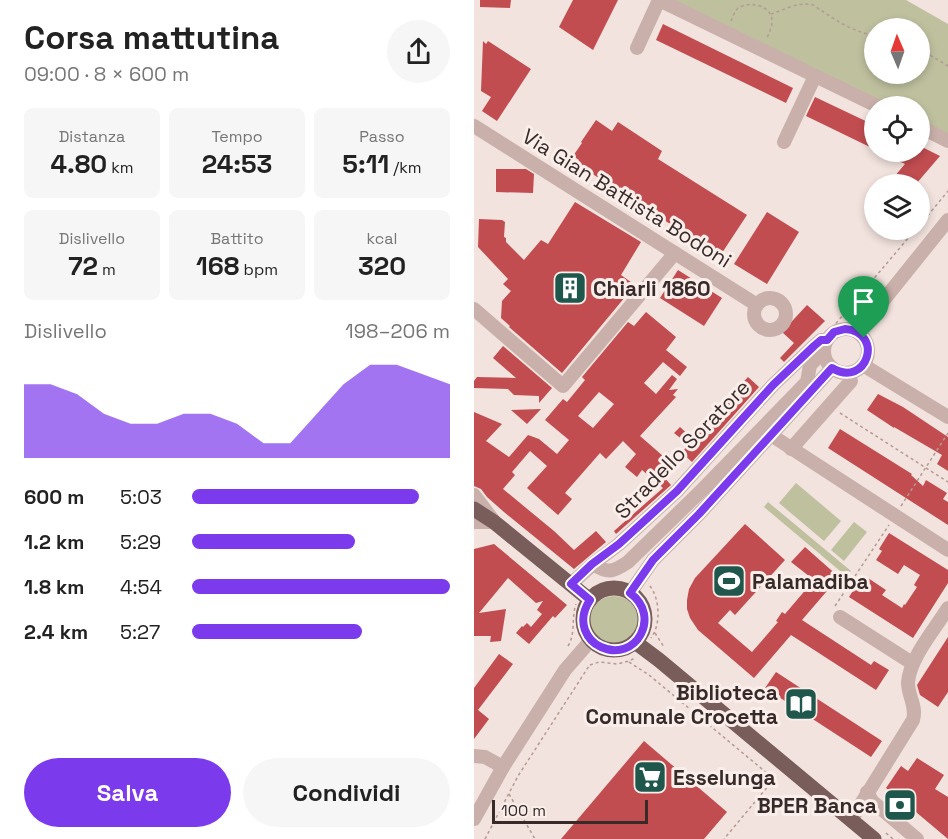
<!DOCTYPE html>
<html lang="it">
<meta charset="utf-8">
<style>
body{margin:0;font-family:"Space Grotesk",sans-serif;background:#f6f6f6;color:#222;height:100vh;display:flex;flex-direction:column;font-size:22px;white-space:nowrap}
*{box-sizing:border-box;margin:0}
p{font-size:20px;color:#767676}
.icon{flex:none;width:33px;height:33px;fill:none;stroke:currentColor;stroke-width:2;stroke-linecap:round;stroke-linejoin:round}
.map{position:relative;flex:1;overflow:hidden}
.sheet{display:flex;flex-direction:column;background:#fff;width:474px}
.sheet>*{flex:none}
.needle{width:39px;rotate:358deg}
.buttons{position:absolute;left:390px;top:18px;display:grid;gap:12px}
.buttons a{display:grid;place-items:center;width:66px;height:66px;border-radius:50%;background:#fff;box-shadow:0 3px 9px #0003;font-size:30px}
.scale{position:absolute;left:18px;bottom:15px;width:156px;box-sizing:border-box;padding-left:6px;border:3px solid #372a29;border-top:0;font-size:16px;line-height:21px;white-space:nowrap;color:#372a29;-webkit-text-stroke:4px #f9eeea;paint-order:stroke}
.pin{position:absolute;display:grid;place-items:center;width:51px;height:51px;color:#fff;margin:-62px -26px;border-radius:50% 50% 50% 0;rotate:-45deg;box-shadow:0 0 6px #0007}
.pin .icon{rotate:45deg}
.round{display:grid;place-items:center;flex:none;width:63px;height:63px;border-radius:32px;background:#f6f6f6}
.overview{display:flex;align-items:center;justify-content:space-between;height:102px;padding:0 24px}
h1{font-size:33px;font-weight:800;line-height:45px}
.figures{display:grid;grid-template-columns:repeat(3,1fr);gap:9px;height:102px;padding:6px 24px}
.figures div{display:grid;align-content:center;border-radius:9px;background:#f6f6f6;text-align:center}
.figures b{font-size:26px;font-weight:800}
.figures small{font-size:16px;font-weight:400}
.figures p{font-size:16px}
.chart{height:168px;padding:12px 24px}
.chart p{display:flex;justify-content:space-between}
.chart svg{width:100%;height:108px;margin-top:6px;fill:#7c3aed;opacity:.7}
.action{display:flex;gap:12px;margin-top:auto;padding:12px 24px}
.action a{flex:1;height:69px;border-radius:36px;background:#7c3aed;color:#fff;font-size:24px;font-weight:800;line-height:69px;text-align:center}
.action a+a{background:#f6f6f6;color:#222}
ul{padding:0 24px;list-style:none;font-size:20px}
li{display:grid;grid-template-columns:96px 72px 1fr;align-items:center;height:45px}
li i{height:15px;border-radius:8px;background:#7c3aed}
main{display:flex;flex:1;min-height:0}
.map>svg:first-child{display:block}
.green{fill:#bec09e;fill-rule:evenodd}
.building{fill:#c14d50;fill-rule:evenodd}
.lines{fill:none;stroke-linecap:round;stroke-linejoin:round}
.path{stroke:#b59a94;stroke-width:1.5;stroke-dasharray:3 3;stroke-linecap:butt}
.minor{stroke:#c9b0aa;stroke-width:14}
.major{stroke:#785d5b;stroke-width:15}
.route-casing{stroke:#fff;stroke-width:12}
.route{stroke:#7c3aed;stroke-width:8}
.labels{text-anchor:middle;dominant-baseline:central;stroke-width:6;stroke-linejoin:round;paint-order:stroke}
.street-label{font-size:21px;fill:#372a29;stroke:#f9eeea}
.poi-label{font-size:21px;font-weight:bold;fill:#372a29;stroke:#f9eeea;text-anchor:start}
</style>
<main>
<section class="sheet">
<div class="overview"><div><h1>Corsa mattutina</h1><p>09:00 · 8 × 600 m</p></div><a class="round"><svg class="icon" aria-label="share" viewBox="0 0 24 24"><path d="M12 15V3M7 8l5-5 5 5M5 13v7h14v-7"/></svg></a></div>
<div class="figures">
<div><p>Distanza</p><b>4.80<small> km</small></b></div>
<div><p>Tempo</p><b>24:53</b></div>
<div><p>Passo</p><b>5:11<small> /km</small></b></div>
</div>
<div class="figures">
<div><p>Dislivello</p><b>72<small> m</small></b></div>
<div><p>Battito</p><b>168<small> bpm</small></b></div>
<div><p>kcal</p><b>320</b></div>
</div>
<div class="chart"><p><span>Dislivello</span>198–206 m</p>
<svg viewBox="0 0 160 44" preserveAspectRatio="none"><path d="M0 44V14L10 14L20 18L30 26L40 30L50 30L60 26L70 26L80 30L90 38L100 38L110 26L120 14L130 6L140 6L150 10L160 14V44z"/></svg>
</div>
<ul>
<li><b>600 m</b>5:03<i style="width:88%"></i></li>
<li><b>1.2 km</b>5:29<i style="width:63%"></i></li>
<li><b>1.8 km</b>4:54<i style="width:100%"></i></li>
<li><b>2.4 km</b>5:27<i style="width:66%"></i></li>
</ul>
<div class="action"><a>Salva</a><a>Condividi</a></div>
</section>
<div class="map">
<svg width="474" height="839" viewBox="0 0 474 839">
<rect width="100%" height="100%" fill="#f2e3de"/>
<g class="green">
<path d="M198 0H432L474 24V135L446 121V106H416ZM400 28H446V74H400Z"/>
<polygon points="322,483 367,521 350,541 305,503"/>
<polygon points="294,502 377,571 372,576 290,507"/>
<polygon points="380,522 393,532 370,561 357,550"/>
<circle cx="140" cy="620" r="24"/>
</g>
<g class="building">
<polygon points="6,0 37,0 36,8 6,7"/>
<polygon points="99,0 144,0 119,50 85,27"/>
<polygon points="189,24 319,88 312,103 182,40"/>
<polygon points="9,41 12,44 14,41 57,69 23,121 8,111 17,97 7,91"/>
<polygon points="341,97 400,125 400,149 332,116"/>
<polygon points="122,120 138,131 144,122 188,151 184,159 273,215 246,256 103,164 105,160 99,156 108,143 107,142"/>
<polygon points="446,146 466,156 442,184 414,184 431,164 406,152 446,152"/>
<polygon points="22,169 52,169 60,174 59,193 22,192"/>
<polygon points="101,202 167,242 147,275 161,285 88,373 35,327 36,326 27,318 28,301 37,291 29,284 34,279 4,247 5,219 28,220 31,222 30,237 32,238 32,242 50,260 67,240 74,244"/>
<polygon points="293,212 325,232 293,284 260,264"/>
<polygon points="204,270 248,298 230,326 186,298"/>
<polygon points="333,305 351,321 310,362 306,358 320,343 308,332"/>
<path d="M172 312 202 337 192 350 213 367 206 376 189 362 170 383 182 394 198 375 203 379 195 390 204 389 199 395 202 397 166 436 197 463 187 474 197 485 142 534 140 531 189 488 168 470 163 477 151 467 162 454 149 441 132 459 126 453 91 493 98 499 84 515 53 488 73 466 56 451 38 472 41 475 29 489 80 531 100 550 122 531 132 542 100 569 30 512 13 497 7 489 0 486V412L28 424 12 441 35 457 54 435 65 439 83 454 95 440 71 420 89 399 93 402 111 380 108 377 154 322 160 326ZM125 392 140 404 119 428 104 416Z"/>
<polygon points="29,346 78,388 65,403 65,396 40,395 34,389 0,388 0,381 3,377 42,378 19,358"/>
<polygon points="274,377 285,387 218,462 208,453 214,444 200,433 206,427 219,439 251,405 250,403"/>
<polygon points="404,394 429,407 474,437 474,471 463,464 468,455 420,427 420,428 393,410"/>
<polygon points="67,409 53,424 37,410"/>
<polygon points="366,429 438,474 437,475 449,486 452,480 473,493 469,499 474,502 474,525 354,448"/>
<polygon points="271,524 311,560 261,615 256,610 244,623 278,652 304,622 302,621 308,612 311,614 340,580 317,562 331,547 365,577 328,620 397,665 400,661 415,670 402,690 317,635 280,678 224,630 216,618 213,609 213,600 215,589 221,578"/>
<polygon points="415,533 474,570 474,583 439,638 375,597 384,583 388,582 391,576 412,590 408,595 428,608 430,604 431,605 443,587 440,585 446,575 430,565 424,574 402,560 408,551 405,549"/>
<polygon points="20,544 93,605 81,618 79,616 55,644 42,633 48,626 49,627 53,623 57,627 68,614 63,610 69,601 62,603 34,578 5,613 32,609 27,641 16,642 17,636 0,636 0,549"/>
<polygon points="474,637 474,692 464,707 446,695 443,685"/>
<polygon points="25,654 39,664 4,710 15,719 0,739 0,688"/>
<polygon points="302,672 408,741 397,757 291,688"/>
<polygon points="170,741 253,812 230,839 87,839"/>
<polygon points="443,758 470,775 461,789 474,797 474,839 436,807 426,808 421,804 421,795 412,788 427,766 434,771"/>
</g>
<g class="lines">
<g class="path">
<path d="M297 14C310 10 325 1 339 5 359 18 377 32 400 35"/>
<path d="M257 21C259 16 261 11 264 8 277 0 300 6 298 24 297 29 295 33 293 38"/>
<polyline points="446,49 474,66"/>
<polyline points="415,101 425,106"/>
<polyline points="446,225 474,191"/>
<polyline points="358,328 441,230"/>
<polyline points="395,339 397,355"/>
<polyline points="366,413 474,482"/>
<polyline points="427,506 474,433"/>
<path d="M176 586C186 599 187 625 177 638"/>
<polyline points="361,606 415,525"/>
<polyline points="181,633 190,647"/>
<path d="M94 646C102 633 97 618 102 604"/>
<polyline points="155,662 175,675 300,779 250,839"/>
<polyline points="116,665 125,662 143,664 155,661 161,658"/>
<polyline points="35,794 61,839"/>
<polyline points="412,833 419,839"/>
<polyline points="11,839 44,776 115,666"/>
</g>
<g class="minor">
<polyline points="185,0 403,106"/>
<polyline points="163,48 185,0"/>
<polyline points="0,126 283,305"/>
<polyline points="446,127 474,141"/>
<polyline points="310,142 341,76"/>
<circle cx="296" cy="314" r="16"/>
<polyline points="0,309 89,386 201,253"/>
<circle cx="372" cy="351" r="22"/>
<polyline points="384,332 474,220"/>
<polyline points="389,365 474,417"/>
<polyline points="297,435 474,550"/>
<polyline points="317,449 377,381"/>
<polyline points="0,495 19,520"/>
<polyline points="0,522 20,522"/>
<path d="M119 564C134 574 139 572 154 562L230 488 333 382 336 365 350 351"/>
<polyline points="97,584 119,564 145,544 203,491 299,385 340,346 347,340 353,340"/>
<polyline points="156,593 179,560 225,514 358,368"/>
<polyline points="366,617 438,663"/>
<polyline points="0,756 11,757 29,767"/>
<polyline points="393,792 398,801 443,839"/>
<polyline points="0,819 29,767 91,670 117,640"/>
<path d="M377 820 439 720C443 706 434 696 434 683 435 659 461 629 474 608"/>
</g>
<g class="major">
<polyline points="0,509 20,522 116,600"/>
<circle cx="140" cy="619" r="31"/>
<polyline points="161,642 185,660 400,839"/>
</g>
</g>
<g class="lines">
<defs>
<path id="route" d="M371 329C411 332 393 389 358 368L225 514 179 560 156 593C188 616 162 663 127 647 120 644 114 638 111 630 107 619 110 609 116 600L97 584 118 564 145 544 203 491 299 385 340 346 347 340H353L360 332Z"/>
</defs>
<use href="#route" class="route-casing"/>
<use href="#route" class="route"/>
</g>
<defs>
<symbol id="building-square" viewBox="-11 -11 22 22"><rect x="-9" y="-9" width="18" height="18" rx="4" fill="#20574c" stroke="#f9eeea"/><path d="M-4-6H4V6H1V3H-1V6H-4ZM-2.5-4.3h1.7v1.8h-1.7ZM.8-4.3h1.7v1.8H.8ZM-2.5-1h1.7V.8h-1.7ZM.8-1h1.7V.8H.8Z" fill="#fff"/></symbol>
<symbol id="stadium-square" viewBox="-11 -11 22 22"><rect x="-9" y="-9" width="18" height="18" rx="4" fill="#20574c" stroke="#f9eeea"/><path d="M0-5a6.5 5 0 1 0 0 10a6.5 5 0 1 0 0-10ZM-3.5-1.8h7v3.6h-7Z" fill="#fff"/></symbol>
<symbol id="library-square" viewBox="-11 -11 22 22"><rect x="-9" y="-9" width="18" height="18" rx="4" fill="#20574c" stroke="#f9eeea"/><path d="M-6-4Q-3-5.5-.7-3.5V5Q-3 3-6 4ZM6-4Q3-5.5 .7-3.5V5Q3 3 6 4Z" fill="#fff"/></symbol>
<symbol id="supermarket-square" viewBox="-11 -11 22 22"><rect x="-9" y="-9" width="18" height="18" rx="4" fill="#20574c" stroke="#f9eeea"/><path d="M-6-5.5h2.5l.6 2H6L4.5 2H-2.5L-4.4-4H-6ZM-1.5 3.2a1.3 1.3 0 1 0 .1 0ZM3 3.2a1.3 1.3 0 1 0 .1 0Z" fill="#fff"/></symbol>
<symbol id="bank-square" viewBox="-11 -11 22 22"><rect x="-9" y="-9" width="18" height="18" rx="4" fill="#20574c" stroke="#f9eeea"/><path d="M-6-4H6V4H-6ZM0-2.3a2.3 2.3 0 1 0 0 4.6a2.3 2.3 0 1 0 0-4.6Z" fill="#fff"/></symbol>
</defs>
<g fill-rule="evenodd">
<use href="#building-square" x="77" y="269" width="38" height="38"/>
<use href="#stadium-square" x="236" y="562" width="38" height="38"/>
<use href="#library-square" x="308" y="685" width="38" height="38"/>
<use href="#supermarket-square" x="157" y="758" width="38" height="38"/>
<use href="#bank-square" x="407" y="786" width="38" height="38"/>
</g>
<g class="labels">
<g class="street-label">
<text transform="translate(153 198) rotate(32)">Via Gian Battista Bodoni</text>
<text transform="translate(208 449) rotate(-46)">Stradello Soratore</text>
</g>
<g class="poi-label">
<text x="119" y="288">Chiarli 1860</text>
<text x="278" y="581">Palamadiba</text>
<text x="304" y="692" text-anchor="end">Biblioteca<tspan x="304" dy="24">Comunale Crocetta</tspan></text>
<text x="199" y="777">Esselunga</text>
<text x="403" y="805" text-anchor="end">BPER Banca</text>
</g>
</g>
</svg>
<div class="buttons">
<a><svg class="needle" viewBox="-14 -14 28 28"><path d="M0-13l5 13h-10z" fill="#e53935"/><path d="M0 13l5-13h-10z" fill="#767676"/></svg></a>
<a><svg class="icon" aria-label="locate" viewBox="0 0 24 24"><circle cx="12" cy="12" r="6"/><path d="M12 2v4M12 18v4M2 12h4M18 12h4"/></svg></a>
<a><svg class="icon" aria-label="layers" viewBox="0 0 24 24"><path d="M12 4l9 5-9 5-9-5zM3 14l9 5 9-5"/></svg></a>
</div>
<div class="scale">100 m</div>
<div class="pin" style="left:390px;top:338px;background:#1e9e55"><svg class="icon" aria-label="arrive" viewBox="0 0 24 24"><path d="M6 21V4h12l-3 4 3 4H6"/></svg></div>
</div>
</main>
